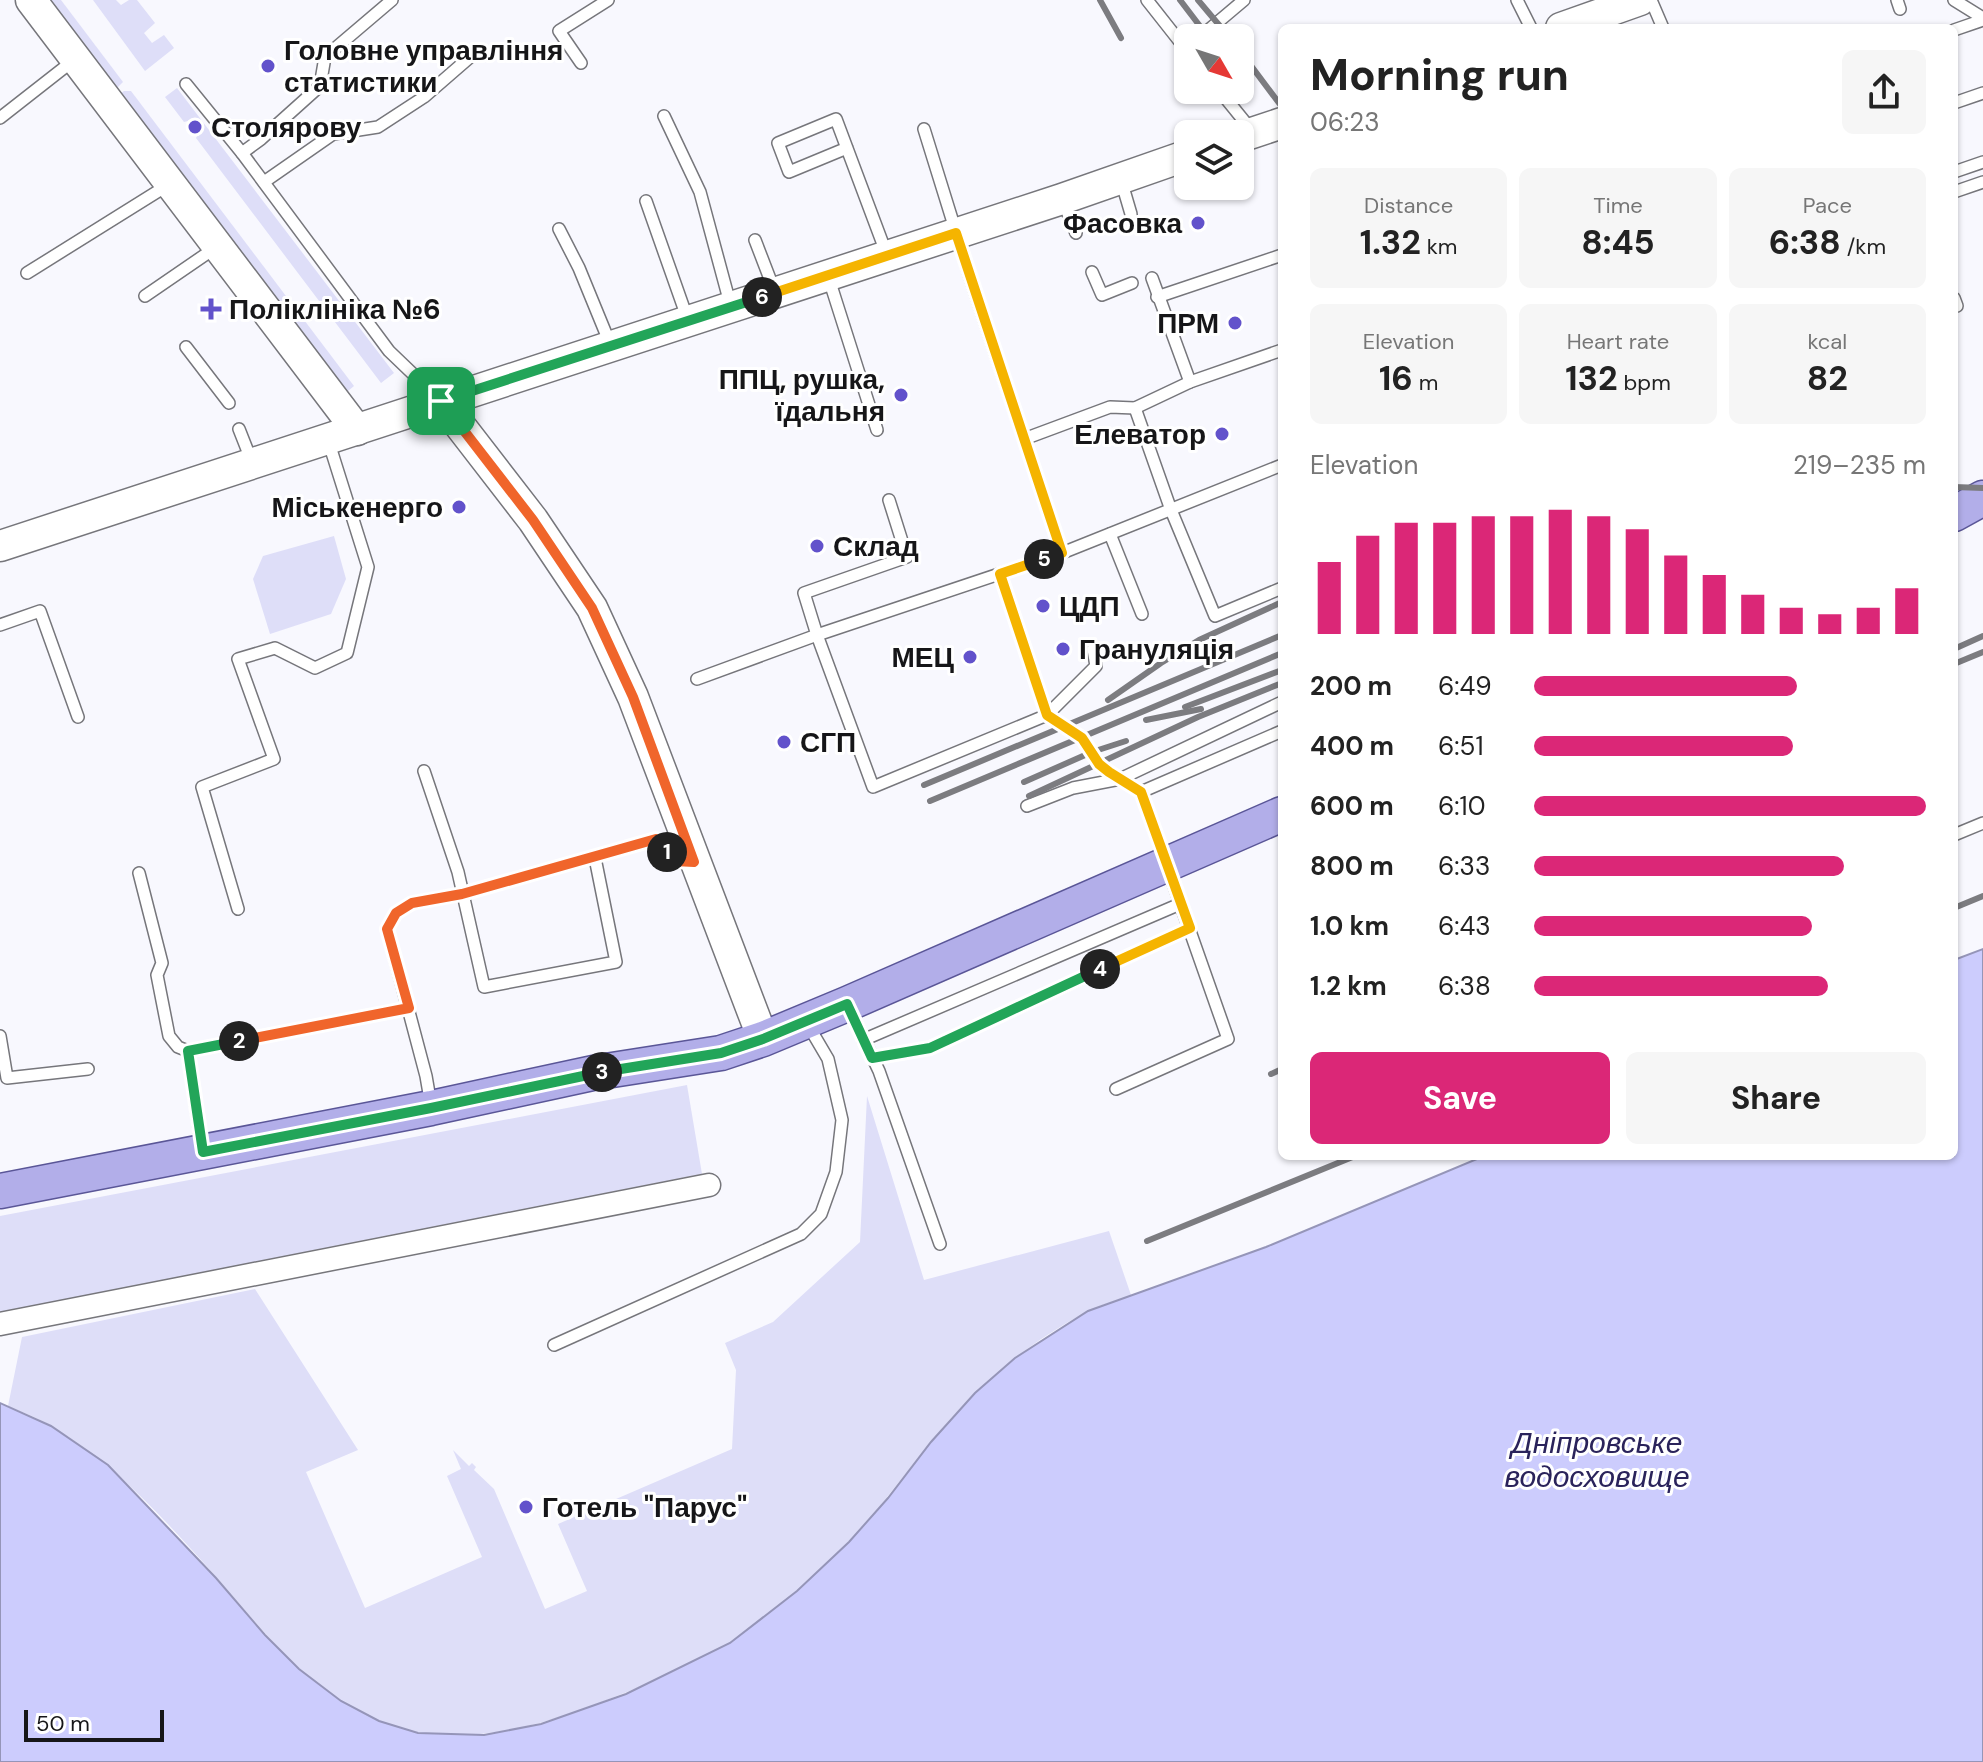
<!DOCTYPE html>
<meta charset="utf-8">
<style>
body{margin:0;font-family:"DM Sans",sans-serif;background:#f6f6f6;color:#222;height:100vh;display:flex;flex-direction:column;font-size:30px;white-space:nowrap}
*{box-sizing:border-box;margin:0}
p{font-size:26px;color:#767676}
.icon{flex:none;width:44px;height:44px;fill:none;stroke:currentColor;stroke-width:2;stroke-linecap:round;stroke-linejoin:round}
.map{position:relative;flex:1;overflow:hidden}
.details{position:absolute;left:1278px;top:24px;width:680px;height:1136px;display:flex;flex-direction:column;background:#fff;border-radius:12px;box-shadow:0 2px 6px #0004}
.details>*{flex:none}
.needle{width:52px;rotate:129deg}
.tools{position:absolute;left:1174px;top:24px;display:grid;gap:16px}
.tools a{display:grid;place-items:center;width:80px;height:80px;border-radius:12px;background:#fff;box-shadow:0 2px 6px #0004;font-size:40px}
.scale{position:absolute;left:24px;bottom:20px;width:140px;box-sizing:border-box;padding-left:8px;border:4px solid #161618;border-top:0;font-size:22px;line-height:28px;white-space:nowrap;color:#161618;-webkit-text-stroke:6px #fff;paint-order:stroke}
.pin{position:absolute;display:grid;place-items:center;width:68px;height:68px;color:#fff;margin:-34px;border-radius:16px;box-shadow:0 4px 12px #0006}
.km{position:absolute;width:40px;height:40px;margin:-20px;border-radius:50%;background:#222;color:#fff;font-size:22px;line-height:40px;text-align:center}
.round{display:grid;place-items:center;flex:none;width:84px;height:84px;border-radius:12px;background:#f6f6f6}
.head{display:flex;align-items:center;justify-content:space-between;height:136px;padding:0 32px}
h1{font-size:44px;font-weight:700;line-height:60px}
.metrics{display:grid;grid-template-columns:repeat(3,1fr);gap:12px;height:136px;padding:8px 32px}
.metrics div{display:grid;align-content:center;border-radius:12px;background:#f6f6f6;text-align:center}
.metrics b{font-size:34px;font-weight:700}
.metrics small{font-size:22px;font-weight:400}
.metrics p{font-size:22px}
.chart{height:224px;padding:16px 32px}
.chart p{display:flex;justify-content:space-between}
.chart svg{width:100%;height:144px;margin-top:8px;stroke:#db2777;stroke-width:6}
.cta{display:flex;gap:16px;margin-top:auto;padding:16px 32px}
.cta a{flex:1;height:92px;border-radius:12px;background:#db2777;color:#fff;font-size:32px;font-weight:700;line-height:92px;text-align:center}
.cta a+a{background:#f6f6f6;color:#222}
ul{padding:0 32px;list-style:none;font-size:26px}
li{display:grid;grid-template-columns:128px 96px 1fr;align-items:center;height:60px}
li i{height:20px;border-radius:10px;background:#db2777}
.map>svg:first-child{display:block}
.green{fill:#dedef8}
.water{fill:#ccccfd;stroke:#9595b8;stroke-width:2}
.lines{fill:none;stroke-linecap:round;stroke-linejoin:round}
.lane-casing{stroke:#76767b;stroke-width:14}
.street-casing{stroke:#76767b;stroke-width:25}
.secondary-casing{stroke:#76767b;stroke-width:33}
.primary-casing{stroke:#5a5697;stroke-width:37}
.lane{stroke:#fff;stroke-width:11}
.street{stroke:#fff;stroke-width:22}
.secondary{stroke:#fff;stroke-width:30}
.primary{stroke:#b2aee9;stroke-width:34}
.rail{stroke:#7c7c80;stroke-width:6}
.split-1-casing{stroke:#fff;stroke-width:16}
.split-2-casing{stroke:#fff;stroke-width:16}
.split-3-casing{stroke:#fff;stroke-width:16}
.split-4-casing{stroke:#fff;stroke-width:16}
.split-5-casing{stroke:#fff;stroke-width:16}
.split-6-casing{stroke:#fff;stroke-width:16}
.split-7-casing{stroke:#fff;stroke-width:16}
.split-1{stroke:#f0652b;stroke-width:10}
.split-2{stroke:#f0652b;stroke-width:10}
.split-3{stroke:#22a559;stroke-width:10}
.split-4{stroke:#22a559;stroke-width:10}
.split-5{stroke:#f5b400;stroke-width:10}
.split-6{stroke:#f5b400;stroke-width:10}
.split-7{stroke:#22a559;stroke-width:10}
.poi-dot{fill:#6252cb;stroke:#fff;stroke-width:3}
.labels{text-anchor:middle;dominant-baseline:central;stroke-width:6;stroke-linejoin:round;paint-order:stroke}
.poi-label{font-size:28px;font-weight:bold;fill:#161618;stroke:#fff;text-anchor:start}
.water-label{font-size:30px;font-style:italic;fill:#2a235b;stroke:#fff}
</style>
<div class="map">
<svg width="1983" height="1762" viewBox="0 0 1983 1762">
<rect width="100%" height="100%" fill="#f8f8fe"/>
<g class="green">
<polygon points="45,0 61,0 123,82 114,91"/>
<polygon points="93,0 116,0 121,5 129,0 137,0 155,23 144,33 152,43 164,35 174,48 145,71"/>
<polygon points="177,88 394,373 381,383 196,138 202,127 196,119 184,122 165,97"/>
<polygon points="124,91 131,91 354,386 341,397 117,96"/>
<polygon points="334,536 346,579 331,614 270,634 253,579 263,556"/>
<polygon points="687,1085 702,1174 0,1312 0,1216"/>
<path d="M867 1096 924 1280 1109 1231 1131 1295C1116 1301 1099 1305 1085 1313 1025 1344 972 1391 930 1443 903 1476 879 1510 849 1541 814 1577 774 1613 732 1642 719 1651 703 1657 688 1664 650 1683 612 1699 572 1713 511 1734 441 1746 380 1722 311 1694 265 1633 218 1579 169 1524 116 1465 53 1427 39 1418 23 1413 8 1406L22 1337 255 1289 358 1450 306 1472 365 1608 482 1557 447 1476 461 1469 453 1450 469 1466 472 1463 476 1467 474 1470 494 1489 545 1609 587 1591 558 1524 732 1449 736 1370 725 1343 773 1322 860 1242Z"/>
</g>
<polygon class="water" points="1983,949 1983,1762 0,1762 0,1403 51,1426 108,1465 216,1578 265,1635 299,1669 341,1701 379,1721 418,1733 484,1735 541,1724 626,1694 730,1643 797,1591 849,1542 888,1498 931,1442 975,1393 1015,1358 1088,1311 1266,1247 1484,1156 1954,1156 1954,960"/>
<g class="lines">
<defs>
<g id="lane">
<polyline points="1147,0 1188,52"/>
<polyline points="1517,0 1531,28"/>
<polyline points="1651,0 1663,28"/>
<polyline points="1897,0 1900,9"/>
<polyline points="1954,0 1983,18"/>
<polyline points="1954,30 1983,20"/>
<polyline points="1199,38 1244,0"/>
<polyline points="581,63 559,31 608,0"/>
<polyline points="186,84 242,153 389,351 438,398"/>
<polyline points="1219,90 1253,132"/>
<polyline points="1954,103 1983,93"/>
<polyline points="664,116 700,192 731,307"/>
<polyline points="0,118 74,60"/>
<polyline points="924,129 969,274 1062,553"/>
<polyline points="847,148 789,172 778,143 836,119 887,255"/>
<polyline points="242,153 261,139 320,86 325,57 392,0"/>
<polyline points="1954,172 1983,162"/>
<polyline points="1121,180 1131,214"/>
<polyline points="264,182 333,134 378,127 424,97 477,51"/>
<polyline points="1954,192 1983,182"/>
<polyline points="1062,199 1076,233"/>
<polyline points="646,201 688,320"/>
<polyline points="559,229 579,268 611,346"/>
<polyline points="755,240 775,292"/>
<polyline points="1092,272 1102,295 1132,283"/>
<polyline points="27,273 168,185"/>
<polyline points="828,276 877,430"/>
<polyline points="1152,278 1190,382"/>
<polyline points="145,296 215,248"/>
<polyline points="1157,297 1282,255"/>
<polyline points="1954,298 1957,306"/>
<polyline points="186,347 229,403"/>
<polyline points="1135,408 1171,510 1215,616 1282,588"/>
<polyline points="239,429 252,462"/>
<polyline points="1024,439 1110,407 1135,408 1190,382 1282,350"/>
<polyline points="889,500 907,557 804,593 817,635 873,787 1047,715 1096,666 1093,649"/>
<polyline points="1110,534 1142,614"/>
<polyline points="1000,574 1047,715 1082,738 1099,764 1109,772 1141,792 1228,1039 1116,1089"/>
<polyline points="0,625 40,611 78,717"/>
<polyline points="697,679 817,635 1062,553 1282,465"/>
<polyline points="424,771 458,872 484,987 616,962 595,858"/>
<polyline points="1141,792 1282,731"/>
<polyline points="1027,806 1073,788 1120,779 1282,702"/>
<polyline points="1954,835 1983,823"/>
<polyline points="139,873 162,963 157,975 169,1036 178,1047 188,1051 409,1008"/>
<polyline points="238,909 202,787 274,759 238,659 275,648 315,668 347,653 368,567 328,440"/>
<polyline points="849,1008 879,1071 940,1244"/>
<polyline points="0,1036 7,1078 88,1069"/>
<polyline points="863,1040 1180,904"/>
<polyline points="188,1051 202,1149"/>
<polyline points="872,1058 930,1048 1190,928"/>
<polyline points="431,1105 426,1076 387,929 396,913 412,903 462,894 656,839 675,861 694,862"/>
<polyline points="554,1345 801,1234 821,1214 836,1172 842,1120 828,1059 808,1025"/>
</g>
<polyline id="street" points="0,1324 709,1185"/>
<g id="secondary">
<polyline points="31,0 357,430"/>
<polyline points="1561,28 1640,0"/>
<polyline points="1240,137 1282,123"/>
<polyline points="441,401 533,520 592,608 633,697 763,1039"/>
<polyline points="0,546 1062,199 1188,155"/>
</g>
<g id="primary">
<polyline points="1954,514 1983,498"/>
<polyline points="0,1191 431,1108 593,1073 721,1053 763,1039 847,1004 1282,814"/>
</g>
</defs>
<use href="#lane" class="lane-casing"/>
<use href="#street" class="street-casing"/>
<use href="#secondary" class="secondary-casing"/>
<use href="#primary" class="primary-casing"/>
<use href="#lane" class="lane"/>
<use href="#street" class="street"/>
<use href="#secondary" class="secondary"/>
<use href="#primary" class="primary"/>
<g class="rail">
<polyline points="1100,0 1121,38"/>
<polyline points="1180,0 1209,38"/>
<polyline points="1198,0 1230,38"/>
<polyline points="1240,51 1282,107"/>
<polyline points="1240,75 1247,85"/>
<polyline points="1954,487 1983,488"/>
<polyline points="1954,649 1983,636"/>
<polyline points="1954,664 1983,652"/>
<polyline points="1108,700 1161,663 1199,640 1282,602"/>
<polyline points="1185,707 1282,670"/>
<polyline points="1146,720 1201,709"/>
<polyline points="1024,782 1092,752 1126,741"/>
<polyline points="924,785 1282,635"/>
<polyline points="1029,796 1198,717 1282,683"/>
<polyline points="930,801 1282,653"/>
<polyline points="1954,908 1983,896"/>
<polyline points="1271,1074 1282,1069"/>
<polyline points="1147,1241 1355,1156"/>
</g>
</g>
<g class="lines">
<defs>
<polyline id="split-1" points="441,401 533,520 592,608 633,697 694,862 675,861 667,852"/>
<polyline id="split-2" points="239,1041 409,1008 387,929 396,913 412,903 462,894 656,839 667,852"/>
<polyline id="split-3" points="239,1041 188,1051 203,1152 431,1108 602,1072"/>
<polyline id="split-4" points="602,1072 721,1053 763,1039 847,1004 872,1058 930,1048 1100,969"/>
<polyline id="split-5" points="1044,559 1000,574 1047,715 1082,738 1099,764 1109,772 1141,792 1190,928 1100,969"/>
<polyline id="split-6" points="762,297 956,233 1062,553 1044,559"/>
<polyline id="split-7" points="441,401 762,297"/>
</defs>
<use href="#split-1" class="split-1-casing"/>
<use href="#split-2" class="split-2-casing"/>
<use href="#split-3" class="split-3-casing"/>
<use href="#split-4" class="split-4-casing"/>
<use href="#split-5" class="split-5-casing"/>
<use href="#split-6" class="split-6-casing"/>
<use href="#split-7" class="split-7-casing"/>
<use href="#split-1" class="split-1"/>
<use href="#split-2" class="split-2"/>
<use href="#split-3" class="split-3"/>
<use href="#split-4" class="split-4"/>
<use href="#split-5" class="split-5"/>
<use href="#split-6" class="split-6"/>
<use href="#split-7" class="split-7"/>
</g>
<g class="poi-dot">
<circle cx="268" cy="66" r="8"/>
<circle cx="195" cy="127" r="8"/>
<circle cx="1198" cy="223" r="8"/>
<path d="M207 297h8v8h8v8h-8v8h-8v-8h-8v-8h8z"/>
<circle cx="1235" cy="323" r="8"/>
<circle cx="901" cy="395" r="8"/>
<circle cx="1222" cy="434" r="8"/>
<circle cx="459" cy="507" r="8"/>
<circle cx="817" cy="546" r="8"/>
<circle cx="1043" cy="606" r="8"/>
<circle cx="1063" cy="649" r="8"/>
<circle cx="970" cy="657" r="8"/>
<circle cx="784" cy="742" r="8"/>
<circle cx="526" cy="1507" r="8"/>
</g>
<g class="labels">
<g class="poi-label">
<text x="284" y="50">Головне управління<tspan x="284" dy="32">статистики</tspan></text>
<text x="211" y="127">Столярову</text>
<text x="1182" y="223" text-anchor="end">Фасовка</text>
<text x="229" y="309">Поліклініка №6</text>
<text x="1219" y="323" text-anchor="end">ПРМ</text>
<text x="885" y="379" text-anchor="end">ППЦ, рушка,<tspan x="885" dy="32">їдальня</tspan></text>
<text x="1206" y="434" text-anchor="end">Елеватор</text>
<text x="443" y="507" text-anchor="end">Міськенерго</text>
<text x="833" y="546">Склад</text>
<text x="1059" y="606">ЦДП</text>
<text x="1079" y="649">Грануляція</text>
<text x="954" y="657" text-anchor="end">МЕЦ</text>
<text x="800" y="742">СГП</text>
<text x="542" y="1507">Готель "Парус"</text>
</g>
<g class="water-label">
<text x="1597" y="1442">Дніпровське<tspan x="1597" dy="34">водосховище</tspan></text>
</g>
</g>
</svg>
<div class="tools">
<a><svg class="needle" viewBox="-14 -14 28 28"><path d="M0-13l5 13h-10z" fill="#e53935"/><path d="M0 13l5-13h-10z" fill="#767676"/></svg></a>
<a><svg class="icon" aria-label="layers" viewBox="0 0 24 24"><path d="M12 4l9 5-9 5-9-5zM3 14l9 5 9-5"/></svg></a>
</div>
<div class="scale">50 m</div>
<div class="pin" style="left:441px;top:401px;background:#1e9e55"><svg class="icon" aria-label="arrive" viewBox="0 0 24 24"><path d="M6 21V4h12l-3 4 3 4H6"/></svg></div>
<b class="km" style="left:667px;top:852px">1</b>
<b class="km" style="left:239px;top:1041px">2</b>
<b class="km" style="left:602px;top:1072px">3</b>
<b class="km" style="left:1100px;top:969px">4</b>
<b class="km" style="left:1044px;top:559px">5</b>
<b class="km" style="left:762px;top:297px">6</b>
<section class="details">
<div class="head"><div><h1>Morning run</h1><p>06:23</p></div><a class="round"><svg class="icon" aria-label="share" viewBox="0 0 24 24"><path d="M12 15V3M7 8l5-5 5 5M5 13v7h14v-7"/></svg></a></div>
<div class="metrics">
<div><p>Distance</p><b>1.32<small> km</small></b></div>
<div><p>Time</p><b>8:45</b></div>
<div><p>Pace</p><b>6:38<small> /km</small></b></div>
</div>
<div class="metrics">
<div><p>Elevation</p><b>16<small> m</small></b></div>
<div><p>Heart rate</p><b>132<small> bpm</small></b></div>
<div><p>kcal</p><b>82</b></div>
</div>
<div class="chart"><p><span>Elevation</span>219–235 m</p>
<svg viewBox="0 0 160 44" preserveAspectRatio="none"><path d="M5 44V22M15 44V14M25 44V10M35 44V10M45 44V8M55 44V8M65 44V6M75 44V8M85 44V12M95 44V20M105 44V26M115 44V32M125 44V36M135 44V38M145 44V36M155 44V30"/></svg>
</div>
<ul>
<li><b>200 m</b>6:49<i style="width:67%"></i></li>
<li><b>400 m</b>6:51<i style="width:66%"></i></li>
<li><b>600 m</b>6:10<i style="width:100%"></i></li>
<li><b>800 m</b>6:33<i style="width:79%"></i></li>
<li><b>1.0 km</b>6:43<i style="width:71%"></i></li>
<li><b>1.2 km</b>6:38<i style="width:75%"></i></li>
</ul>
<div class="cta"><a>Save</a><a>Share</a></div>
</section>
</div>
